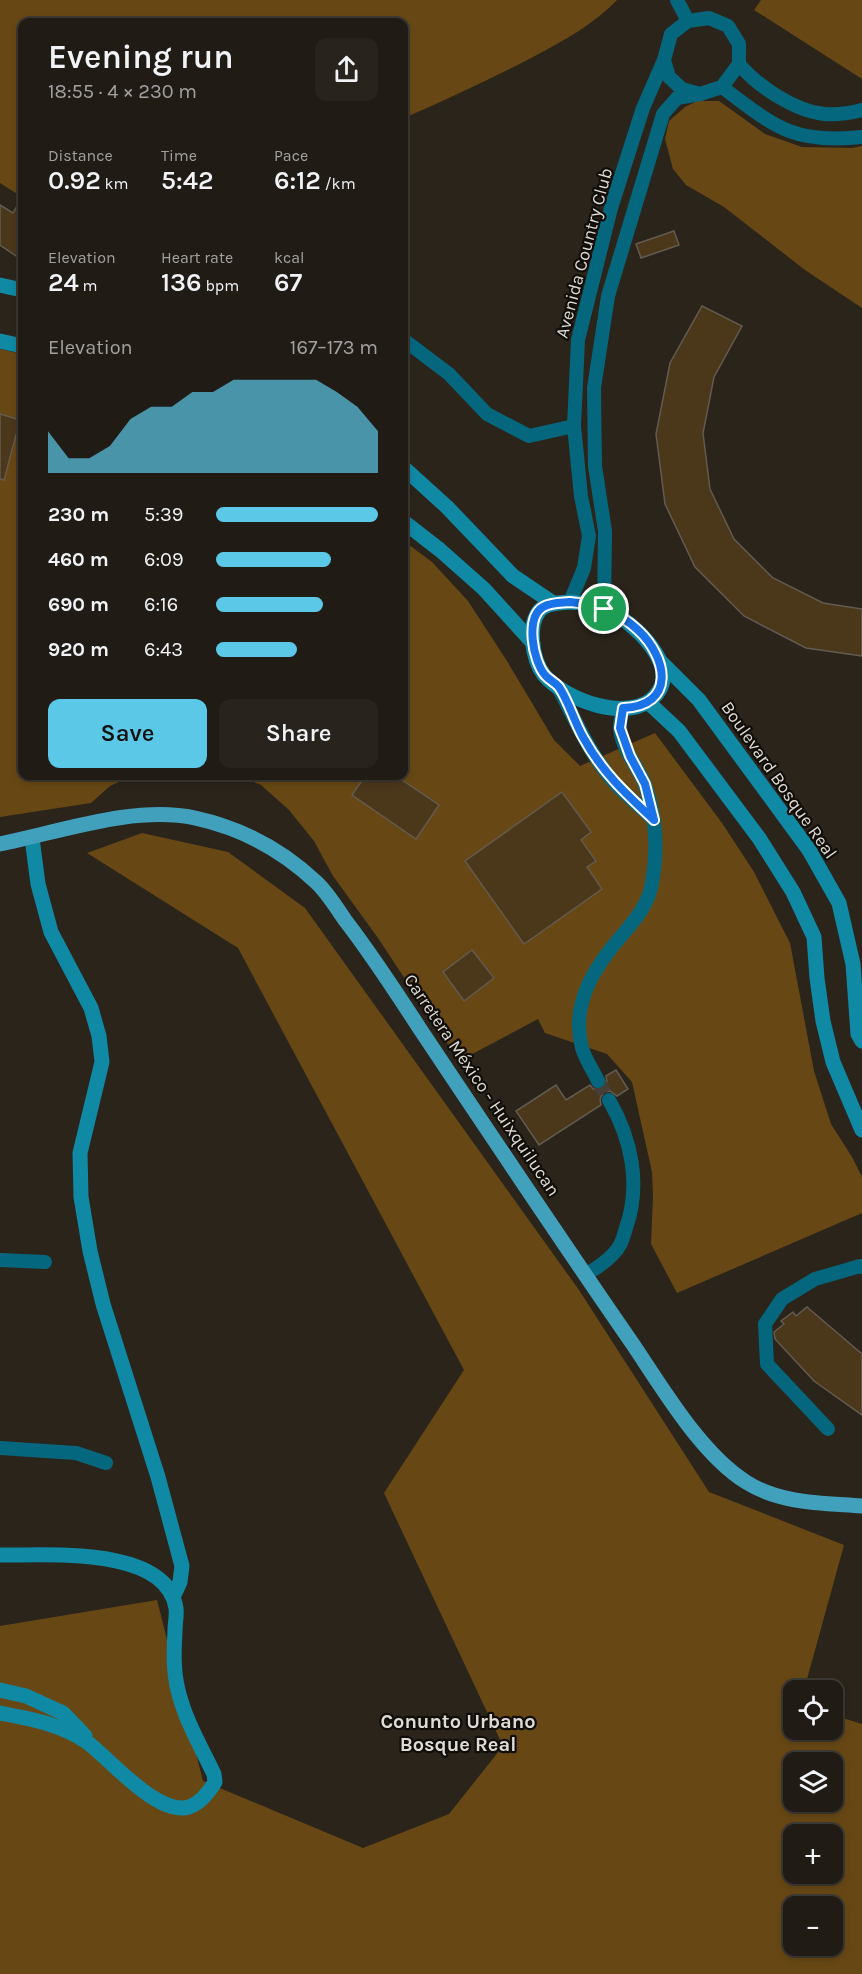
<!DOCTYPE html>
<meta charset="utf-8">
<style>
body{margin:0;font-family:Karla,sans-serif;background:#28241d;color:#f1f3f6;height:100vh;display:flex;flex-direction:column;font-size:22px;white-space:nowrap}
*{box-sizing:border-box;margin:0}
p{font-size:20px;color:#a2a1a0}
.icon{flex:none;width:33px;height:33px;fill:none;stroke:currentColor;stroke-width:2;stroke-linecap:round;stroke-linejoin:round}
.map{position:relative;flex:1;overflow:hidden}
.details{position:absolute;left:18px;top:18px;width:390px;height:762px;display:flex;flex-direction:column;background:#201b14;border-radius:12px;box-shadow:0 3px 9px #0003,0 0 0 2px #3d3934}
.details>*{flex:none}
.controls{position:absolute;left:783px;top:1680px;display:grid;gap:12px}
.controls a{display:grid;place-items:center;width:60px;height:60px;border-radius:12px;background:#201b14;box-shadow:0 3px 9px #0003,0 0 0 2px #3d3934;font-size:30px}
.pin{position:absolute;display:grid;place-items:center;width:51px;height:51px;color:#fff;margin:-26px;border:3px solid #fff;border-radius:50%;box-shadow:0 2px 6px #0007}
.round{display:grid;place-items:center;flex:none;width:63px;height:63px;border-radius:12px;background:#28241d}
.summary{display:flex;align-items:center;justify-content:space-between;height:102px;padding:0 30px}
h1{font-size:33px;font-weight:600;line-height:45px}
.figures{display:grid;grid-template-columns:repeat(3,1fr);gap:9px;height:102px;padding:6px 30px}
.figures div{display:grid;align-content:center}
.figures b{font-size:26px;font-weight:600}
.figures small{font-size:16px;font-weight:400}
.figures p{font-size:16px}
.chart{height:168px;padding:12px 30px}
.chart p{display:flex;justify-content:space-between}
.chart svg{width:100%;height:108px;margin-top:6px;fill:#5bc8e7;opacity:.7}
.button{display:flex;gap:12px;margin-top:auto;padding:12px 30px}
.button a{flex:1;height:69px;border-radius:12px;background:#5bc8e7;color:#111;font-size:24px;font-weight:600;line-height:69px;text-align:center}
.button a+a{background:#28241d;color:#f1f3f6}
ul{padding:0 30px;list-style:none;font-size:20px}
li{display:grid;grid-template-columns:96px 72px 1fr;align-items:center;height:45px}
li i{height:15px;border-radius:8px;background:#5bc8e7}
.map>svg:first-child{display:block}
.green{fill:#674814;fill-rule:evenodd}
.building{fill:#4b371a;stroke:#635b50;stroke-width:1.5}
.lines{fill:none;stroke-linecap:round;stroke-linejoin:round}
.street-tunnel{stroke:#463f37;stroke-width:14;stroke-dasharray:14 7;stroke-linecap:butt}
.street{stroke:#05677d;stroke-width:14}
.secondary{stroke:#0f89a4;stroke-width:15}
.primary{stroke:#41a0bb;stroke-width:15}
.route-casing{stroke:#fff;stroke-width:12}
.route{stroke:#1a73e8;stroke-width:8}
.labels{text-anchor:middle;dominant-baseline:central;stroke-width:4.5;stroke-linejoin:round;paint-order:stroke}
.street-label{font-size:18px;fill:#dfdbd4;stroke:#110e0a}
.neighbourhood-label{font-size:20px;font-weight:bold;fill:#dfdbd4;stroke:#110e0a}
</style>
<div class="map">
<svg width="862" height="1974" viewBox="0 0 862 1974">
<rect width="100%" height="100%" fill="#2b241b"/>
<g class="green">
<path d="M0 0H617C593 25 563 41 533 57 491 79 448 99 404 118V22H22V197L0 183Z"/>
<polygon points="761,0 862,0 862,79 754,10"/>
<polygon points="697,101 719,101 765,134 802,147 852,148 862,146 862,308 805,270 724,207 686,185 673,169 665,139 669,121 685,107"/>
<polygon points="0,349 22,354 22,776 132,776 110,786 91,803 0,817"/>
<polygon points="404,541 432,562 468,601 507,661 554,740 580,766 655,733 722,823 754,872 790,943 814,1071 831,1124 852,1157 862,1177 862,1213 677,1293 651,1244 653,1197 652,1172 632,1082 607,1054 545,1033 538,1019 459,1061 378,938 333,876 314,841 289,810 261,785 239,776 404,776"/>
<path d="M142 833 228 852 305 908 579 1290 709 1492 844 1545 804 1690H794V1730H832L833 1715 862 1724V1974H0V1626L157 1600 203 1781 363 1848 449 1814 503 1746 384 1493 464 1370 238 948 87 853ZM794 1762H832V1802H794ZM794 1834H832V1874H794ZM794 1906H832V1946H794Z"/>
</g>
<g class="building">
<polygon points="22,197 22,260 0,245 0,205 13,213"/>
<polygon points="674,231 679,245 641,258 636,244"/>
<polygon points="702,306 742,326 714,377 703,433 710,489 734,539 773,578 823,603 862,609 862,656 806,648 744,616 695,567 665,504 656,434 670,363"/>
<polygon points="0,414 20,420 4,480 0,479"/>
<polygon points="365,776 396,776 439,805 416,839 352,795"/>
<polygon points="562,792 591,832 581,840 596,861 587,867 602,889 524,944 465,861"/>
<polygon points="472,950 494,978 464,1001 443,972"/>
<polygon points="616,1070 628,1089 617,1096 610,1091 604,1092 600,1099 601,1105 539,1145 516,1111 556,1085 566,1100 590,1085 593,1089 601,1089 607,1082 606,1076"/>
<polygon points="807,1307 862,1354 862,1415 814,1381 775,1339 774,1332 784,1324 781,1321 793,1312 796,1316"/>
</g>
<g class="lines">
<polyline class="street-tunnel" points="598,1081 609,1100"/>
<g class="street">
<polyline points="677,0 688,21"/>
<polygon points="709,18 728,26 739,44 739,64 722,87 700,94 682,89 669,77 664,60 671,34 688,21"/>
<path d="M739 64C757 86 795 111 824 114 835 115 851 113 862 110"/>
<path d="M722 87C775 127 793 144 862 137"/>
<polyline points="404,340 449,374 487,414 529,436 574,426"/>
<polyline points="570,602 584,568 589,536 581,496 574,426 578,340 611,208 643,108 664,60"/>
<polyline points="604,609 605,531 595,466 594,388 608,296 663,114 677,98 700,94"/>
<path d="M558 687C575 719 589 753 613 781 625 795 641 807 654 820"/>
<path d="M598 1081C593 1070 585 1059 582 1048 570 1004 595 966 623 934 636 919 649 903 652 883 658 851 656 816 645 785 638 766 620 747 620 726 620 720 622 714 623 708"/>
<polyline points="0,1260 45,1262"/>
<path d="M585 1275C597 1268 613 1258 620 1245 623 1240 624 1234 626 1228 641 1185 632 1140 609 1100"/>
<polyline points="828,1429 767,1364 765,1324 782,1299 815,1279 860,1266 862,1267"/>
<polyline points="0,1448 76,1453 106,1463"/>
</g>
<g class="secondary">
<polyline points="0,285 22,290"/>
<polyline points="0,341 22,346"/>
<polyline points="404,468 447,507 513,576 553,603"/>
<polyline points="404,522 440,550 484,589 533,643"/>
<path d="M570 602C582 603 595 604 606 609 632 621 683 666 655 696 629 724 565 700 544 675 532 659 527 625 540 610 547 602 560 603 570 602Z"/>
<polyline points="659,660 699,700 809,850 839,903 853,964 858,1034 862,1041"/>
<polyline points="649,703 679,731 759,838 793,892 814,937 817,978 823,1021 833,1062 862,1130"/>
<polyline points="32,838 38,884 51,932 91,1008 99,1036 102,1062 80,1153 81,1197 90,1251 103,1304 158,1477 182,1566 180,1582 173,1597"/>
<path d="M0 1555C46 1556 166 1545 176 1608 177 1615 175 1623 175 1631 174 1650 173 1671 178 1690 185 1720 201 1747 214 1774L215 1782C209 1792 201 1803 189 1807 157 1816 110 1759 87 1742 61 1724 31 1719 0 1713"/>
<polyline points="0,1690 26,1696 63,1713 85,1736"/>
</g>
<path class="primary" d="M0 844C60 832 134 805 195 818 241 828 282 850 316 882 327 892 336 907 345 920 372 955 396 992 420 1029 490 1134 560 1239 632 1343 662 1387 700 1453 746 1482 780 1504 823 1503 862 1506"/>
</g>
<g class="lines">
<defs>
<path id="route" d="M570 602C595 604 619 612 638 630 668 658 676 706 623 708L620 728 630 756 645 784 654 820C625 793 602 772 583 737 574 721 569 702 559 687 555 682 549 680 545 675 533 661 525 618 543 607 552 602 561 603 570 602Z"/>
</defs>
<use href="#route" class="route-casing"/>
<use href="#route" class="route"/>
</g>
<g class="labels">
<g class="street-label">
<text transform="translate(584 253) rotate(-75)">Avenida Country Club</text>
<text transform="translate(779 780) rotate(55)">Boulevard Bosque Real</text>
<text transform="translate(482 1085) rotate(56)">Carretera México - Huixquilucan</text>
</g>
<g class="neighbourhood-label">
<text x="458" y="1721">Conunto Urbano<tspan x="458" dy="23">Bosque Real</tspan></text>
</g>
</g>
</svg>
<div class="controls">
<a><svg class="icon" aria-label="locate" viewBox="0 0 24 24"><circle cx="12" cy="12" r="6"/><path d="M12 2v4M12 18v4M2 12h4M18 12h4"/></svg></a>
<a><svg class="icon" aria-label="layers" viewBox="0 0 24 24"><path d="M12 4l9 5-9 5-9-5zM3 14l9 5 9-5"/></svg></a>
<a>+</a>
<a>−</a>
</div>
<div class="pin" style="left:604px;top:609px;background:#1e9e55"><svg class="icon" aria-label="arrive" viewBox="0 0 24 24"><path d="M6 21V4h12l-3 4 3 4H6"/></svg></div>
<section class="details">
<div class="summary"><div><h1>Evening run</h1><p>18:55 · 4 × 230 m</p></div><a class="round"><svg class="icon" aria-label="share" viewBox="0 0 24 24"><path d="M12 15V3M7 8l5-5 5 5M5 13v7h14v-7"/></svg></a></div>
<div class="figures">
<div><p>Distance</p><b>0.92<small> km</small></b></div>
<div><p>Time</p><b>5:42</b></div>
<div><p>Pace</p><b>6:12<small> /km</small></b></div>
</div>
<div class="figures">
<div><p>Elevation</p><b>24<small> m</small></b></div>
<div><p>Heart rate</p><b>136<small> bpm</small></b></div>
<div><p>kcal</p><b>67</b></div>
</div>
<div class="chart"><p><span>Elevation</span>167–173 m</p>
<svg viewBox="0 0 160 44" preserveAspectRatio="none"><path d="M0 44V27L10 38L20 38L30 33L40 22L50 17L60 17L70 11L80 11L90 6L100 6L110 6L120 6L130 6L140 11L150 17L160 27V44z"/></svg>
</div>
<ul>
<li><b>230 m</b>5:39<i style="width:100%"></i></li>
<li><b>460 m</b>6:09<i style="width:71%"></i></li>
<li><b>690 m</b>6:16<i style="width:66%"></i></li>
<li><b>920 m</b>6:43<i style="width:50%"></i></li>
</ul>
<div class="button"><a>Save</a><a>Share</a></div>
</section>
</div>
